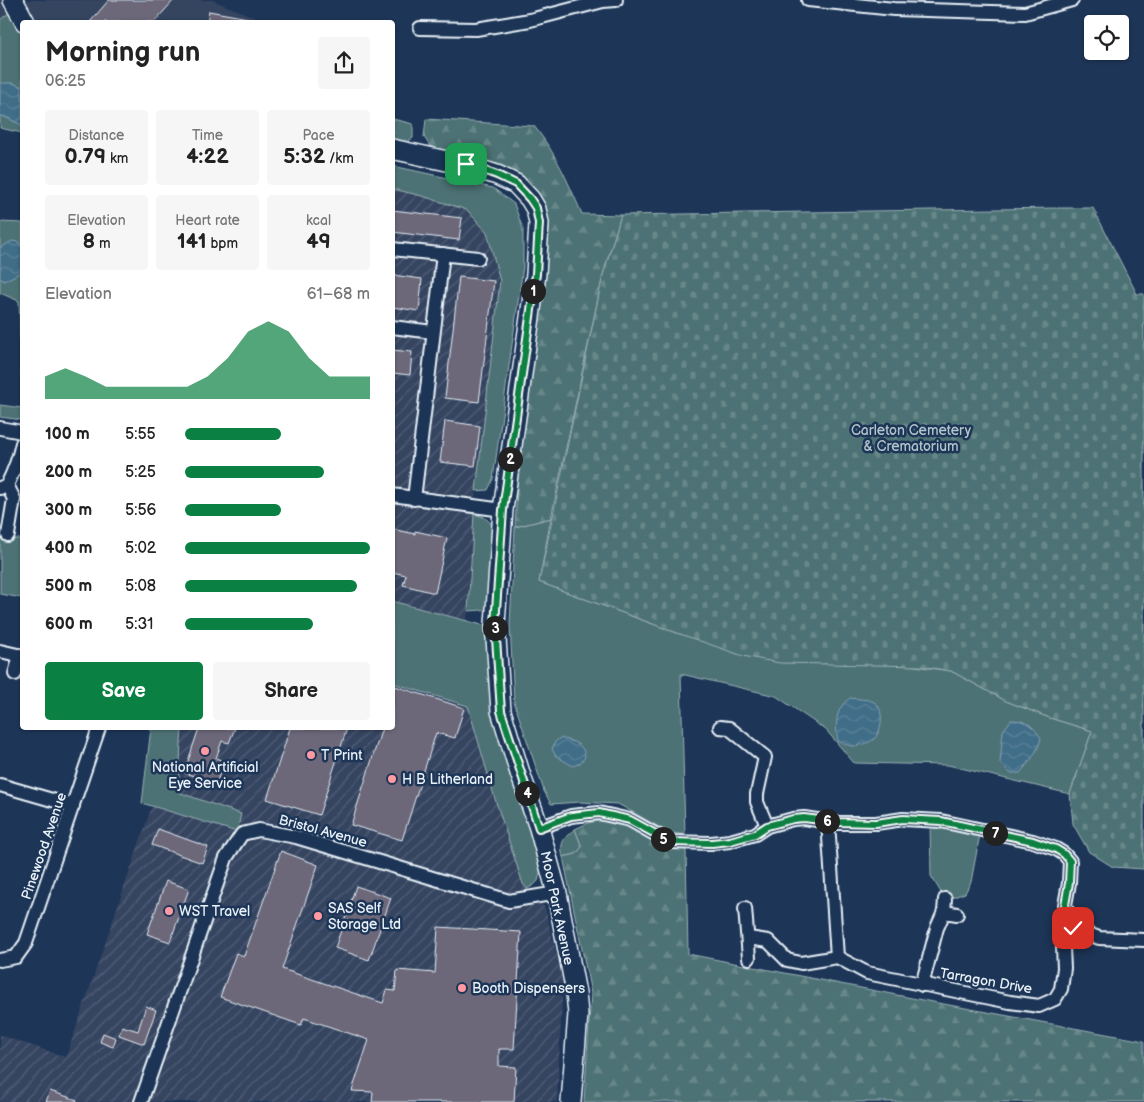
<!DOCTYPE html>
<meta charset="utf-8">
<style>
body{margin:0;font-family:"Balsamiq Sans",sans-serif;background:#f6f6f6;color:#222;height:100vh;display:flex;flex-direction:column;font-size:19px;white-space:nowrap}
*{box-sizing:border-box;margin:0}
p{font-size:16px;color:#767676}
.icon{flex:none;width:28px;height:28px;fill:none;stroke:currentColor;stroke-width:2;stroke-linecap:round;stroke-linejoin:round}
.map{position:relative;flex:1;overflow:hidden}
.details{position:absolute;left:20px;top:20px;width:375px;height:710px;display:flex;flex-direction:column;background:#fff;border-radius:5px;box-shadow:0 1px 4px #0004}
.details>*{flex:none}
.buttons{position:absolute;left:1084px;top:15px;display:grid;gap:10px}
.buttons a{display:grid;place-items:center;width:45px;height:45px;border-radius:5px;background:#fff;box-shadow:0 1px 4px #0004;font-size:25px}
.pin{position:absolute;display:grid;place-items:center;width:42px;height:42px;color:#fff;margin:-21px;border-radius:10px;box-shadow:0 2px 8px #0006}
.km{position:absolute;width:25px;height:25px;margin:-12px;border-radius:50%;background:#222;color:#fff;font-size:14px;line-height:25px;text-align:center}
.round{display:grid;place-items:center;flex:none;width:52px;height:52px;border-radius:5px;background:#f6f6f6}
.summary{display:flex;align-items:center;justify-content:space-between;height:85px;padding:0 25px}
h1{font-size:28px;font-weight:700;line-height:38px}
.figures{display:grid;grid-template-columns:repeat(3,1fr);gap:8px;height:85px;padding:5px 25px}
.figures div{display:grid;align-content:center;border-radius:5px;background:#f6f6f6;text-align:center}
.figures b{font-size:21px;font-weight:700}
.figures small{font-size:14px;font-weight:400}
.figures p{font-size:14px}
.chart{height:140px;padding:10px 25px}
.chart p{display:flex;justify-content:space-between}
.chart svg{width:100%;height:90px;margin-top:5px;fill:#0b8043;opacity:.7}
.primary-button{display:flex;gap:10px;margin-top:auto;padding:10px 25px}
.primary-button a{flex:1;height:58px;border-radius:5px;background:#0b8043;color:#fff;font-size:20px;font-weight:700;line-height:58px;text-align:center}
.primary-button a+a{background:#f6f6f6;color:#222}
ul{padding:0 25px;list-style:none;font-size:16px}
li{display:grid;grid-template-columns:80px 60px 1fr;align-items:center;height:38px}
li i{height:12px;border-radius:6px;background:#0b8043}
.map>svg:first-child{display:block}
.built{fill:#354461}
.industrial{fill:url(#industrial-furrows)}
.green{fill:#4d7274;stroke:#9ab2b6}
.forest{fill:url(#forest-firs);stroke:#9ab2b6}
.cemetery{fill:url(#cemetery-stones);stroke:#9ab2b6}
.water{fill:url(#water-waves);stroke:#84a2b5}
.building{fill:#6c6779;stroke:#e8f1f8}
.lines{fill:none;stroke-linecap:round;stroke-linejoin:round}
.street-casing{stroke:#e8f1f8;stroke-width:16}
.secondary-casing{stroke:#e8f1f8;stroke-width:22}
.street{stroke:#1d3557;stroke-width:12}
.secondary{stroke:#1d3557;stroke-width:19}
.route-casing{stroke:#fff;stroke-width:10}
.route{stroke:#0b8043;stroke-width:6}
.poi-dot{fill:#ff9aa2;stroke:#1d3557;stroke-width:2}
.labels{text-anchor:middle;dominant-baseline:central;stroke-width:5;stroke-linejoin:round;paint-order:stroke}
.park-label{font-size:14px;fill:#b2c5ca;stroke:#1d3557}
.poi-label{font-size:14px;fill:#e8f1f8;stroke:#1d3557;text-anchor:start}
.street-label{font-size:14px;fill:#e8f1f8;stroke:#1d3557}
</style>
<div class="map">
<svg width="1144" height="1102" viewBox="0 0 1144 1102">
<defs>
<pattern id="industrial-furrows" width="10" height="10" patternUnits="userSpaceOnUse" patternTransform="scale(1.25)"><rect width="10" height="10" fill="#354461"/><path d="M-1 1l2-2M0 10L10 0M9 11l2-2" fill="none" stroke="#525f78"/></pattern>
<pattern id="forest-firs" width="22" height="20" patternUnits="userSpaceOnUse" patternTransform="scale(1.25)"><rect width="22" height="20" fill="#4d7274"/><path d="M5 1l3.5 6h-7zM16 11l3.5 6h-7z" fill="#678789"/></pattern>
<pattern id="cemetery-stones" width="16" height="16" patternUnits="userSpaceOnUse" patternTransform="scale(1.25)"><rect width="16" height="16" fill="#4d7274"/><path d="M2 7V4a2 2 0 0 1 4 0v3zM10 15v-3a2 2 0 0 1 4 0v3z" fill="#678789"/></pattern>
<pattern id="water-waves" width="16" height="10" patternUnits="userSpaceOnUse" patternTransform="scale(1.25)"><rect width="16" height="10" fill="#416d88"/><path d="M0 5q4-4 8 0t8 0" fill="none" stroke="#5c829a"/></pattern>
</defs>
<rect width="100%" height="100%" fill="#1d3557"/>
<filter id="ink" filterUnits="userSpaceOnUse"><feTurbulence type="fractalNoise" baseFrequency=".02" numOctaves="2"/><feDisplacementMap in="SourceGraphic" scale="10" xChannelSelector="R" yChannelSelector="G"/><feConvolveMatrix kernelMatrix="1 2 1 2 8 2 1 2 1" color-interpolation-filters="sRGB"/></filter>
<g filter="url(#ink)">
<polygon class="built" points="0,0 212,0 267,22 22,22 22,34 20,31 0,20"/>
<g class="industrial">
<polygon points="392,189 422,196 468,210 487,232 500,281 476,491 467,621 393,601"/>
<polygon points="393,683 468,706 494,796 523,884 545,908 563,980 557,1102 0,1102 0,1035 66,1057 152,806 236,832 241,814 178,792 182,728 392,728"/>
</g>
<g class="green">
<polygon points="10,12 22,34 22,133 0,128 0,20"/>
<polygon points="393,166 493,188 514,204 523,229 523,267 493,479 488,490 476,491 500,281 487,232 467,210 422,196 393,189"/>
<polygon points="0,222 22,223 22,398 19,301 0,293"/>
<polygon points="0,405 22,408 22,420 0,417"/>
<polygon points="474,514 484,517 494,526 489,606 483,610 468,611"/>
<polygon points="551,518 539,582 680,634 951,671 1006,701 1050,718 1092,731 1070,794 948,765 854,763 826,730 776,696 681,674 685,835 673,833 661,828 618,804 580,802 551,804 544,791 514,702 510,624 515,527"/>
<polygon points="0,539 22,539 22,598 0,594"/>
<polygon points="392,601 486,626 489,686 492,710 536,842 541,869 538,881 534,885 527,889 523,884 495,799 468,706 393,683"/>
<polygon points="151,728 182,728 178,792 241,814 237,832 142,803"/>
<polygon points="930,824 980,834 971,882 965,893 951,898 942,894 931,876"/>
<path d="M575 829 582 847 576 854 563 857C559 843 564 837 575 829Z"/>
</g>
<g class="forest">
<polygon points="393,119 413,124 413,138 404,144 393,141"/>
<path d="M426 119 534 126C556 153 568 182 582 214L621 215 603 275 551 518 515 527 517 489 512 453 536 274 529 197 432 149 424 137Z"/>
<polygon points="602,820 631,827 663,847 686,850 688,954 922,1000 1144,1041 1144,1102 584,1102 591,993 563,857 576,854 582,847 575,829 588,823"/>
</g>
<polygon class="cemetery" points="1057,208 1093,208 1137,294 1144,294 1144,869 1113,867 1089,852 1073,824 1070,794 1092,731 1050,718 1006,701 951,671 921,666 780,663 743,656 680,634 539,582 603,275 621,215"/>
<g class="water">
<polygon points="0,83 13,83 22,87 22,125 0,115"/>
<path d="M12 241 19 242C24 249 26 266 19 273 15 276 9 278 4 281L0 278V248Z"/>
<path d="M850 698C857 699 868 699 874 702 885 709 882 730 875 738 870 743 859 746 853 746 848 746 843 743 838 741 835 724 835 709 850 698Z"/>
<path d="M1011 720C1027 720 1033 726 1041 738 1038 752 1029 762 1020 773H1010L1000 763 1003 731Z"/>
<path d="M560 738C572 741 584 743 585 757L580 763 573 766 556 756 552 749 555 742Z"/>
</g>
<g class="building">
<polygon points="109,0 174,0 154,22 90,22"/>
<polygon points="209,11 248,18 247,22 207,22"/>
<polygon points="392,210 462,218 459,240 392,232"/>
<polygon points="392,275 422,279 419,311 392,307"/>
<polygon points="459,277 494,281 479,402 445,398"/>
<polygon points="392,350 412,352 410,375 392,373"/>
<polygon points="445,421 480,426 475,466 440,462"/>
<polygon points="392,529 415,534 415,531 447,538 435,593 403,585 406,575 392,572"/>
<polygon points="395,686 464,708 455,738 436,733 402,840 351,825 382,728 392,728 392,693"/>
<polygon points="199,728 235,728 229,743 222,741 216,758 223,761 217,783 184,773"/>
<polygon points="290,728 347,728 319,815 267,799"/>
<polygon points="158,829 208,847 202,863 152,845"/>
<polygon points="281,851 318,865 282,969 383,1003 387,990 395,991 397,970 435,973 438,927 521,932 514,1049 499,1049 499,1066 516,1067 514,1102 372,1102 373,1092 352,1091 369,1040 304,1018 301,1025 220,997 236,953 244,956"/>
<polygon points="166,881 189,889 170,942 147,934"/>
<polygon points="356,886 391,898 369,960 335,948"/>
<polygon points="146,1006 156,1010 144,1044 119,1035 122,1026 138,1031"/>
<polygon points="103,1033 116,1038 113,1047 100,1042"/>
<polygon points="50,1091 77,1100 76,1102 46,1102"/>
</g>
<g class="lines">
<defs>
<g id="street">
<polyline points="808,0 894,9 1025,13 1072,0"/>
<polyline points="420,28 476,29 530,20 603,1 616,0"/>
<polyline points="392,249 478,258"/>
<polyline points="392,327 433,332"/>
<polyline points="0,428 22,432"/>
<polyline points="7,485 14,499 8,535"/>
<path d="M0 488 7 485C14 471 19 458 22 443"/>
<polyline points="392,495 503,510"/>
<polyline points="414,499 443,254"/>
<polyline points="0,651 22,656"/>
<polyline points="15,674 20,655"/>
<polyline points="720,727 729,728 765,757 757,794 757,802 767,826"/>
<polyline points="0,785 73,806"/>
<polyline points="828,822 837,957"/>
<polyline points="539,828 571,816 599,813 630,820 669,842 711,843 730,841 755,834 767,826 793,819 804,818 836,823 876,823 903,819 941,821 1033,841 1056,849 1064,854 1070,861 1069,883 1065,905 1073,928"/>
<polyline points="745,908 749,958"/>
<polyline points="944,912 957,914"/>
<polyline points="1073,928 1099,938 1144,940"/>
<polyline points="748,938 768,941 787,960 801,963 837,957"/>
<polyline points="837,957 867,973 1010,1002 1039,1006 1055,999 1061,989 1064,968 1063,948 1073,928"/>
<polyline points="0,960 16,957 26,943 99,728"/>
<polyline points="922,985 937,928 944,912 945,899"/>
<polyline points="141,1102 226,858 242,834 259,830 296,837 509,901 557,893"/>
</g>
<g id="secondary">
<polyline points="13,0 25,22"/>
<polyline points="392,149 465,165 497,175 516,184 530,199 536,209 539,223 536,274 503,510 495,624 501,711 520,773 539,828 557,893 576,993 578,1014 571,1102"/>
</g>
</defs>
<use href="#street" class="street-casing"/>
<use href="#secondary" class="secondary-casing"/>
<use href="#street" class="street"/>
<use href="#secondary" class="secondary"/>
</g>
</g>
<g class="lines" filter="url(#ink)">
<defs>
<polyline id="route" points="466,164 497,175 516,184 530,199 536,208 539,223 536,274 503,510 495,624 501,711 539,828 571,816 599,813 630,820 670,842 712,843 730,841 755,834 767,826 793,819 804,818 836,822 876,823 903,819 941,821 1033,841 1056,849 1064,854 1070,861 1069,883 1065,905 1073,928"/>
</defs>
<use href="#route" class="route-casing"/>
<use href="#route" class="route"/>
</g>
<g class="poi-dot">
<circle cx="205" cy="751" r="5"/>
<circle cx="311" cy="755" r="5"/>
<circle cx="392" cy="779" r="5"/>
<circle cx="169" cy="911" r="5"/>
<circle cx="318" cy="916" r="5"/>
<circle cx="462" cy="988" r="5"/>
</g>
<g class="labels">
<g class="park-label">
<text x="911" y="430">Carleton Cemetery<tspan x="911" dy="16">&amp; Crematorium</tspan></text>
</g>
<g class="poi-label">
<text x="321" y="755">T Print</text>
<text x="205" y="767" text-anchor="middle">National Artificial<tspan x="205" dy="16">Eye Service</tspan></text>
<text x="402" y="779">H B Litherland</text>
<text x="328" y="908">SAS Self<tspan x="328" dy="16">Storage Ltd</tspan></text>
<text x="179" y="911">WST Travel</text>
<text x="472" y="988">Booth Dispensers</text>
</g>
<g class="street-label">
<text transform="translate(323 831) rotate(15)">Bristol Avenue</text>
<text transform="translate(44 846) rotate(-71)">Pinewood Avenue</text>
<text transform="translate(557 908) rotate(78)">Moor Park Avenue</text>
<text transform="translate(986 981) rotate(10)">Tarragon Drive</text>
</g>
</g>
</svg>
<div class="buttons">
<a><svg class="icon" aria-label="locate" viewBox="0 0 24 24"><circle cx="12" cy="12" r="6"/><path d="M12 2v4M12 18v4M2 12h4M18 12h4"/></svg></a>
</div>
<div class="pin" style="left:466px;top:164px;background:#1e9e55"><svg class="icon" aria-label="arrive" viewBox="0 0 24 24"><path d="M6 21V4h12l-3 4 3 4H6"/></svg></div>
<div class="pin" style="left:1073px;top:928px;background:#d93025"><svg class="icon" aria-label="check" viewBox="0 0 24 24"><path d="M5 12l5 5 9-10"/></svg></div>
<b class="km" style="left:533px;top:291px">1</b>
<b class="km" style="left:510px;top:459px">2</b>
<b class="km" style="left:495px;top:628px">3</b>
<b class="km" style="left:527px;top:793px">4</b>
<b class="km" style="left:663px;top:839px">5</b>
<b class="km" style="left:827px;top:821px">6</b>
<b class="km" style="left:995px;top:833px">7</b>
<section class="details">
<div class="summary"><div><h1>Morning run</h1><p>06:25</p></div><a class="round"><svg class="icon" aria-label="share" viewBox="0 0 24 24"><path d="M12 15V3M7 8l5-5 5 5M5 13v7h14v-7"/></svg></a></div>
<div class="figures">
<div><p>Distance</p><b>0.79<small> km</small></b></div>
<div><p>Time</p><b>4:22</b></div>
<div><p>Pace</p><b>5:32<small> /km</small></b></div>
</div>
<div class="figures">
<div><p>Elevation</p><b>8<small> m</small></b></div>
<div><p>Heart rate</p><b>141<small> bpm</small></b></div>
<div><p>kcal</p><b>49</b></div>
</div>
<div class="chart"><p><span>Elevation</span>61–68 m</p>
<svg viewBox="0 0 160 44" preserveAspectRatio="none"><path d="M0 44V33L10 29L20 33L30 38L40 38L50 38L60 38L70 38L80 33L90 24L100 11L110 6L120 11L130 24L140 33L150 33L160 33V44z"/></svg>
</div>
<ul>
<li><b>100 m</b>5:55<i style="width:52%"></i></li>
<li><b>200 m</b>5:25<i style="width:75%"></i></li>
<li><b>300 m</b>5:56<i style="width:52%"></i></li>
<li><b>400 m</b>5:02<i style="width:100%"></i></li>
<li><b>500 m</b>5:08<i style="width:93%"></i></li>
<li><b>600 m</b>5:31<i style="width:69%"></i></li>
</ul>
<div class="primary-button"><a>Save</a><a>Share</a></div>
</section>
</div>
